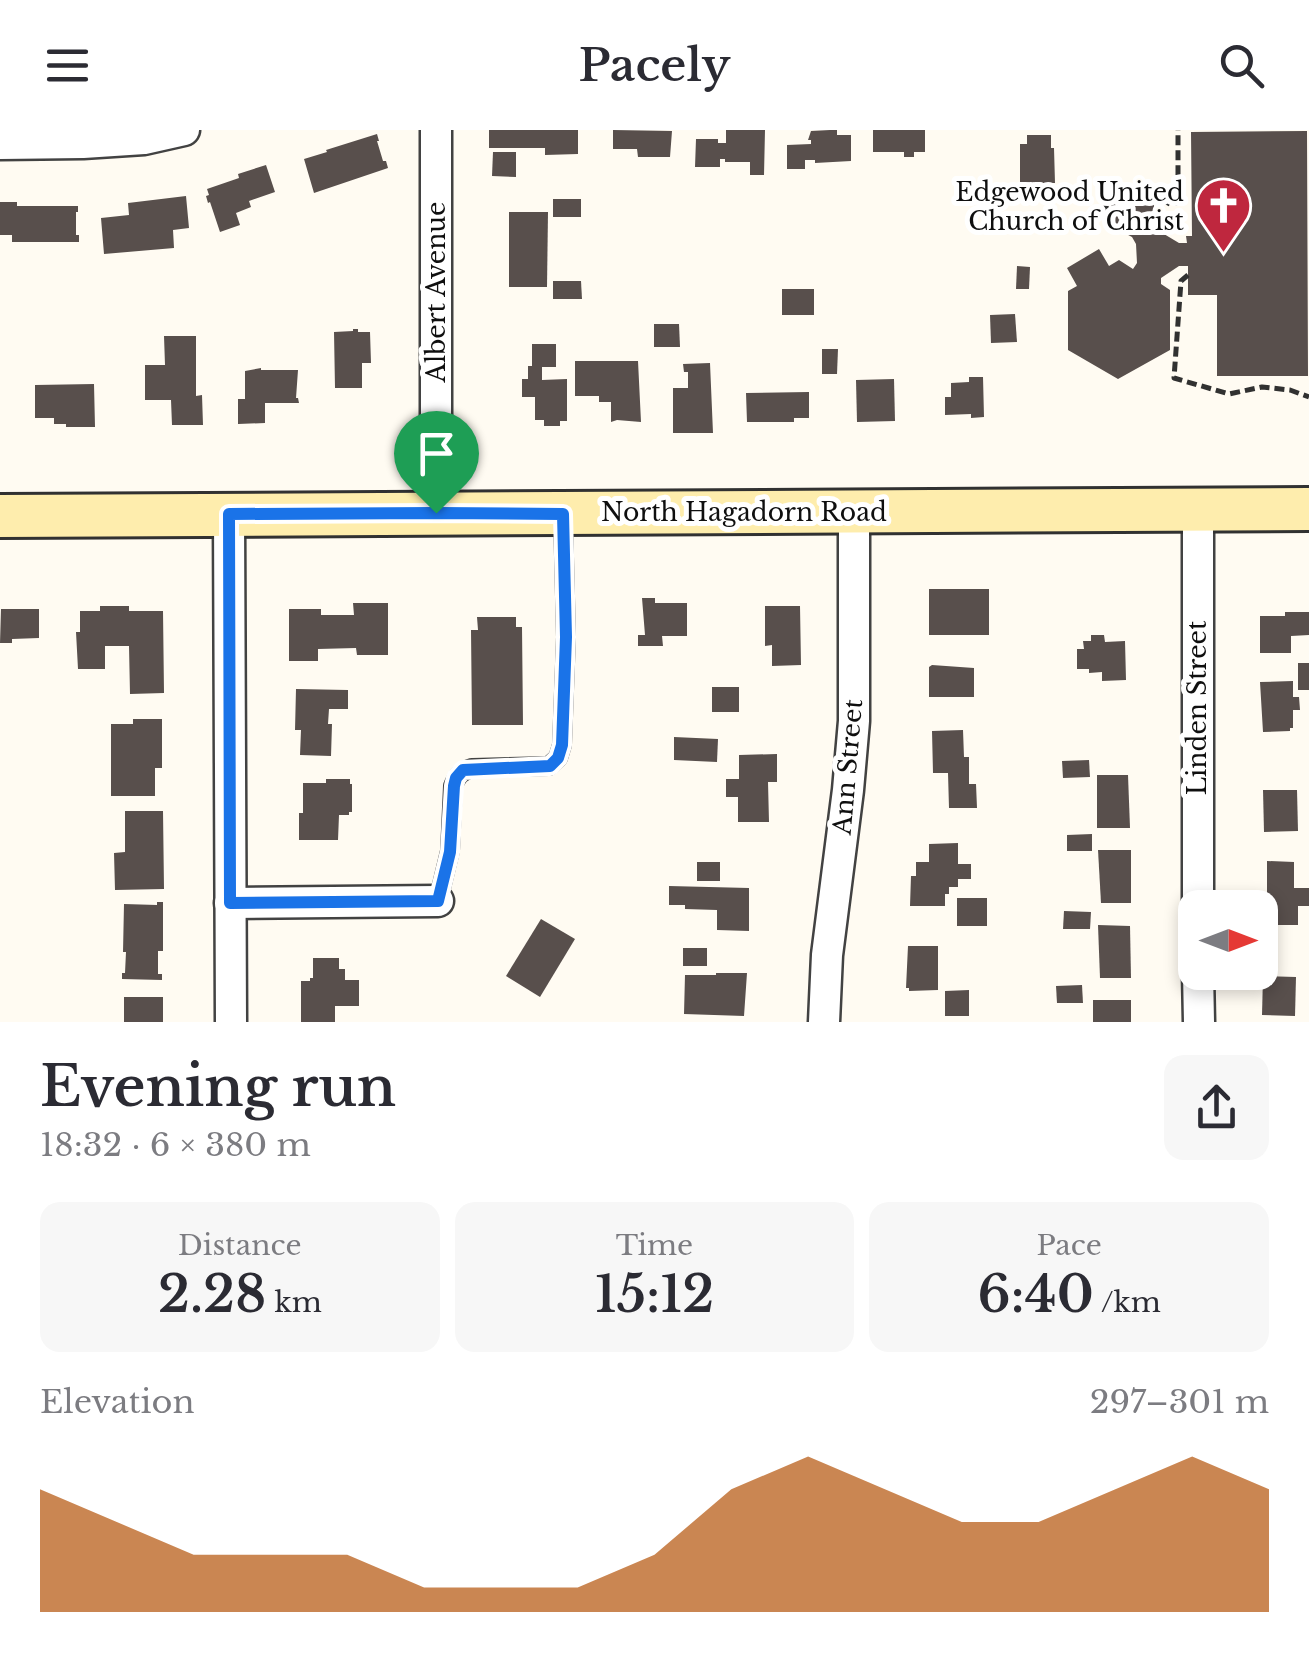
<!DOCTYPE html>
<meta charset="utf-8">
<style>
body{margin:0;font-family:"Libre Baskerville",serif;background:#f7f7f7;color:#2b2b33;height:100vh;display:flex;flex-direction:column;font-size:38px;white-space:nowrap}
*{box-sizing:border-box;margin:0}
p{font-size:32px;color:#7c7c81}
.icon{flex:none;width:55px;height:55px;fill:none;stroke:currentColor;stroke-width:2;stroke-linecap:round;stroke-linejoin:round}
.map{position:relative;height:892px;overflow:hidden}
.sheet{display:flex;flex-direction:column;background:#fff;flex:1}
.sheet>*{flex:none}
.needle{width:65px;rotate:90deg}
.controls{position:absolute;left:1178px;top:760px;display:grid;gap:20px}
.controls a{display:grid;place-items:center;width:100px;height:100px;border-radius:20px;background:#fff;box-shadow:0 5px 15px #0003;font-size:50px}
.pin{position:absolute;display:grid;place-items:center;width:85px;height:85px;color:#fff;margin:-102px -42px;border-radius:50% 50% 50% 0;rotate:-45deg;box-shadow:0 0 10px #0007}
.pin .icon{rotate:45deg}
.round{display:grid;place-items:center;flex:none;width:105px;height:105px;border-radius:20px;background:#f7f7f7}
.head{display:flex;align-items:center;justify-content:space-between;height:170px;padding:0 40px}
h1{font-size:55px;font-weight:600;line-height:75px}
.figures{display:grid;grid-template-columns:repeat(3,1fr);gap:15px;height:170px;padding:10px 40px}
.figures div{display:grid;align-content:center;border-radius:20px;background:#f7f7f7;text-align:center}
.figures b{font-size:50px;font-weight:600}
.figures small{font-size:28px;font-weight:400}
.figures p{font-size:28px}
.chart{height:280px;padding:20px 40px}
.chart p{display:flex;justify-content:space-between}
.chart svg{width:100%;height:180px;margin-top:10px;fill:#b45309;opacity:.7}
header{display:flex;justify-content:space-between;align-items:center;height:130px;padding:0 40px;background:#fff;font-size:45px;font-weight:600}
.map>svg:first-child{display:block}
.building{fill:#584f4c}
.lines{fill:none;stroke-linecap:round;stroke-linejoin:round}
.lane-casing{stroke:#424242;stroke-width:20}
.street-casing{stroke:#424242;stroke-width:35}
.secondary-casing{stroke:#313131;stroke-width:48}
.path{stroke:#313131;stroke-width:5;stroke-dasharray:10 5;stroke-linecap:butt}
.lane{stroke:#fff;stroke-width:15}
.street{stroke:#fff;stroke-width:30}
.secondary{stroke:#feedad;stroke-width:42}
.route-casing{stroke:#fff;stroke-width:20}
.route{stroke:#1a73e8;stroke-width:12}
.labels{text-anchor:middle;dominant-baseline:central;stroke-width:10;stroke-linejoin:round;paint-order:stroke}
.poi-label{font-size:25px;fill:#0f0f0f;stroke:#fff;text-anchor:end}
.street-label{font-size:25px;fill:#0f0f0f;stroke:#fff}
</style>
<header><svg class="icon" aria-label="menu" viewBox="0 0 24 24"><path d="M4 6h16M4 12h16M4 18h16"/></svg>Pacely<svg class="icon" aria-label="search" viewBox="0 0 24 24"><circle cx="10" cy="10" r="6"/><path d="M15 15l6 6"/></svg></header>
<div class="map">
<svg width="1309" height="892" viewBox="0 0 1309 892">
<rect width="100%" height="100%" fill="#fffbf2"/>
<g class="building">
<polygon points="489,0 578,0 578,24 545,25 545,18 489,18"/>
<polygon points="613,0 672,1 670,27 638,27 637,19 613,19"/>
<polygon points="726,0 765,0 764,45 750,45 750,32 725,32 725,29 720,29 720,37 695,37 696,9 718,9 718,13 726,13"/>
<polygon points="830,0 837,0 837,5 851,5 851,31 815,33 815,30 805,30 805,39 787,39 787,15 811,14 811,10 808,10 811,1"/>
<polygon points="873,0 925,0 925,22 914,22 914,27 904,27 904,22 873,22"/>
<polygon points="1307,1 1308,246 1217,246 1217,165 1188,165 1188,136 1179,136 1161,148 1161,154 1170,160 1170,220 1118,249 1068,220 1068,161 1077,156 1067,138 1099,119 1109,136 1119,130 1133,139 1137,133 1136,114 1132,107 1111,96 1111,74 1132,58 1154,70 1154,98 1179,113 1187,113 1186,106 1192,106 1191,2"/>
<polygon points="377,4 379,11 377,11 383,31 386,31 388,38 314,63 304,29 327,22 326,20"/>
<polygon points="1027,5 1051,5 1051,18 1054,18 1055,53 1020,53 1020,14 1027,14"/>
<polygon points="493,22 516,22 516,47 492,46"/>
<polygon points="266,35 275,62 249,71 251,77 236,83 240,95 220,102 210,72 208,73 206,66 209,65 207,59 239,48 238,44"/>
<polygon points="186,66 189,98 173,100 174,118 104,124 101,88 129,85 128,73"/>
<rect x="553" y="69" width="28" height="18"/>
<polygon points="0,72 17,72 17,76 78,76 78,82 76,82 76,105 79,105 79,112 12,112 12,105 0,105"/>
<polygon points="509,82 548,82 547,157 509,157"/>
<polygon points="1017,136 1030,137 1029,159 1016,159"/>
<polygon points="553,151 581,151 582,169 553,169"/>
<rect x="782" y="159" width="32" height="26"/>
<polygon points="1015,184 1017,212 991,213 990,185"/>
<polygon points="654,194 679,194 680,217 654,217"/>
<polygon points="353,199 358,199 358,202 370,202 371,233 362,233 362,258 335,258 334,202 353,201"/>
<polygon points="164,206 196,206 196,266 202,265 203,295 172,295 171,270 145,270 145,235 165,235"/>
<polygon points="532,214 556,214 556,237 542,237 542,250 567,249 567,291 560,291 560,296 544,296 544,290 535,290 535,267 522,267 522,249 528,249 528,236 532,236"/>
<polygon points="822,219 838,219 837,244 822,244"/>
<polygon points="575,231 638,231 641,292 617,290 611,292 611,272 599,272 599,266 575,266"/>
<polygon points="710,233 713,303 673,303 673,258 688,258 688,242 684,242 683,234"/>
<polygon points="261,238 261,240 298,240 296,268 298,268 299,273 265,273 265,293 238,294 238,269 245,269 245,241"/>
<polygon points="969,247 983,247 984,287 971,288 971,284 945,285 945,267 951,267 951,253 969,252"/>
<polygon points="894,249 895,291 857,292 856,250"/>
<polygon points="94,254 95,297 66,297 66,294 54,294 54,288 35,288 35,255"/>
<polygon points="809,262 809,288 794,288 794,292 747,292 746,263"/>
<rect x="929" y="459" width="60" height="46"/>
<polygon points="642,468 655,468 655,473 687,473 687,506 662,506 663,516 638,516 638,505 645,505"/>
<polygon points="353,473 388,473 388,525 357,525 356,518 318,519 318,531 289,531 289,479 321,479 321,485 354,485"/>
<polygon points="100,476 129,476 129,481 163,481 164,563 130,564 129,516 105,516 105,539 78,539 76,502 80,502 80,481 100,481"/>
<polygon points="765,476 800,476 801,535 772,536 772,515 765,516"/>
<polygon points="1,479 39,479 39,508 12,509 12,513 0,513"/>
<polygon points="1285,482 1309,482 1309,505 1291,506 1291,523 1260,523 1260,486 1285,486"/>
<polygon points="477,487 516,487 516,497 522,497 523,595 472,595 471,500 478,500"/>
<polygon points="1091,505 1104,505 1105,512 1125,511 1126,550 1102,551 1102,542 1089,543 1089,539 1077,539 1077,519 1084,519 1083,511 1091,511"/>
<rect x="1298" y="533" width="11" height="27"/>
<polygon points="932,535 974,538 974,567 929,567 929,537"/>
<polygon points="1293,551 1293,567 1299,567 1300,580 1293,580 1293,598 1290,598 1290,601 1263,602 1260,552"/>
<rect x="712" y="557" width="27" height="25"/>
<polygon points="296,559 348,560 348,579 329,579 328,594 332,594 331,626 300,625 301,600 295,600"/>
<polygon points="133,589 162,589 162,638 155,638 155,666 111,666 111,594 133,594"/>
<polygon points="963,600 964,627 969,627 969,654 976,654 977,678 949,678 948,643 933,643 932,601"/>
<polygon points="674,607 718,609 717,632 674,630"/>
<polygon points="777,624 777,652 768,652 769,692 738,692 738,667 726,667 726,649 739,649 739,625"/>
<polygon points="1089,630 1090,647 1063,648 1062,631"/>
<polygon points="1097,645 1128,645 1130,698 1097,698"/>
<polygon points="326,649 350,649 350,654 352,654 352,682 349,682 349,685 339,685 338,710 299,710 299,683 303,683 303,653 326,653"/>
<polygon points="1263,660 1297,660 1298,701 1264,702"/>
<polygon points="125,681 163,681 164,759 115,760 114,723 125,722"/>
<polygon points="1092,704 1092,721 1067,721 1067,705"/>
<polygon points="958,713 958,734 971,734 971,749 958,749 958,757 949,757 949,764 945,764 945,776 910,776 911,746 916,746 916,732 929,732 929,714"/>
<polygon points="1098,720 1131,720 1131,773 1101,773"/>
<polygon points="1267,731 1294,732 1294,758 1309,758 1309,776 1298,776 1298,795 1267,795"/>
<rect x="697" y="732" width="23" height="19"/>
<polygon points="669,756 749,758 749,801 717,800 717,780 685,779 685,775 669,775"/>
<rect x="957" y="768" width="30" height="28"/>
<polygon points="157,772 163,772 163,821 158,821 158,844 162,844 162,850 122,849 122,843 125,843 126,822 123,822 124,774 157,775"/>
<polygon points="1064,781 1091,782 1090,799 1063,799"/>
<polygon points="541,789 575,809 540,867 506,846"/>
<polygon points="1098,795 1130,796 1131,848 1100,848"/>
<polygon points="908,816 938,816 938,860 909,861 909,858 906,858"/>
<rect x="683" y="818" width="24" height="18"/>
<polygon points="313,828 339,828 339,839 345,839 345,850 359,850 359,876 335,876 335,892 301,892 301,851 310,851 310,848 313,848"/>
<polygon points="716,843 747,843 744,886 684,884 685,845 716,845"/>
<polygon points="1263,846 1296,847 1295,886 1262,885"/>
<polygon points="1082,855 1083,873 1057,873 1056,856"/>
<polygon points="969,860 969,886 945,886 945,861"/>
<rect x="124" y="867" width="39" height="25"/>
<rect x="1093" y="870" width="38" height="22"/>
</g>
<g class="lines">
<defs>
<path id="lane" d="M438 771 450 721 453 656C457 646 461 641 472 638L549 636 558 628 562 615 566 507 563 386"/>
<g id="street">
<polyline points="436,0 436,383"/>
<polyline points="0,14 83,13 144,9 184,0"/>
<polyline points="229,384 231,892"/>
<polyline points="230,773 438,771"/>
<polyline points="1198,778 1198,379"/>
<polyline points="1198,842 1199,892"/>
<polyline points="824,892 827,825 848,660 854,591 854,382"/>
</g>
<polyline id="secondary" points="0,386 1309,379"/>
</defs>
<use href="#lane" class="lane-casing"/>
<use href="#street" class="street-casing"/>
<use href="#secondary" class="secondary-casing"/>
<g class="path">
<polyline points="1107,97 1106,71 1131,54 1172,75 1176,73 1178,69 1178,0"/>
<polyline points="1188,145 1181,151 1174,248 1229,264 1262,257 1290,260 1309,267"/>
</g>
<use href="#lane" class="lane"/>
<use href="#street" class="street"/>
<use href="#secondary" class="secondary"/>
</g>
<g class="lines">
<defs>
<polygon id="route" points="436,383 563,384 566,507 562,615 558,628 550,636 463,640 456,648 454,656 450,722 438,771 230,773 229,384"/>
</defs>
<use href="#route" class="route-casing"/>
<use href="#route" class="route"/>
</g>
<defs>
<symbol id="church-pin" viewBox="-11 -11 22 30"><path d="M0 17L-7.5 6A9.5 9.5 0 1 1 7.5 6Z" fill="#bf273e" stroke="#fff"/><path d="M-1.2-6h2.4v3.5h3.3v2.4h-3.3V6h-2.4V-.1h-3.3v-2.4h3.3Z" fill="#fff"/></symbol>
</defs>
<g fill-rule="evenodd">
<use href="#church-pin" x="1192" y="44" width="63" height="86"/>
</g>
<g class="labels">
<g class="poi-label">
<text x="1184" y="62">Edgewood United<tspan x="1184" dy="29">Church of Christ</tspan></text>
</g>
<g class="street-label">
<text transform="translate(436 162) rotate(-90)">Albert Avenue</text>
<text x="744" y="382">North Hagadorn Road</text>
<text transform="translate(1197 578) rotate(-90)">Linden Street</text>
<text transform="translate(848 637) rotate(-85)">Ann Street</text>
</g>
</g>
</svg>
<div class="controls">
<a><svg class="needle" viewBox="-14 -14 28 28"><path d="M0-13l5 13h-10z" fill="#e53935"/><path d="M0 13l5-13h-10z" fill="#7c7c81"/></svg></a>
</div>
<div class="pin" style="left:436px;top:383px;background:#1e9e55"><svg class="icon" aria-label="arrive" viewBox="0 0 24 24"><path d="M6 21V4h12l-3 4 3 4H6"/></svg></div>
</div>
<section class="sheet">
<div class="head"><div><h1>Evening run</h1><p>18:32 · 6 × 380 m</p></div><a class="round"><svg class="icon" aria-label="share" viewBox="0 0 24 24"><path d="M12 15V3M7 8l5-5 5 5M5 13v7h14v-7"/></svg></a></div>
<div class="figures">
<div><p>Distance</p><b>2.28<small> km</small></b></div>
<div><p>Time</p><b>15:12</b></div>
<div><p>Pace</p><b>6:40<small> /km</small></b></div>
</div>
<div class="chart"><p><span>Elevation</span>297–301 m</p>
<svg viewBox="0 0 160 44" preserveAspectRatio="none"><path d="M0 44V14L10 22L20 30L30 30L40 30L50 38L60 38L70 38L80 30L90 14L100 6L110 14L120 22L130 22L140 14L150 6L160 14V44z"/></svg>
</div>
</section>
